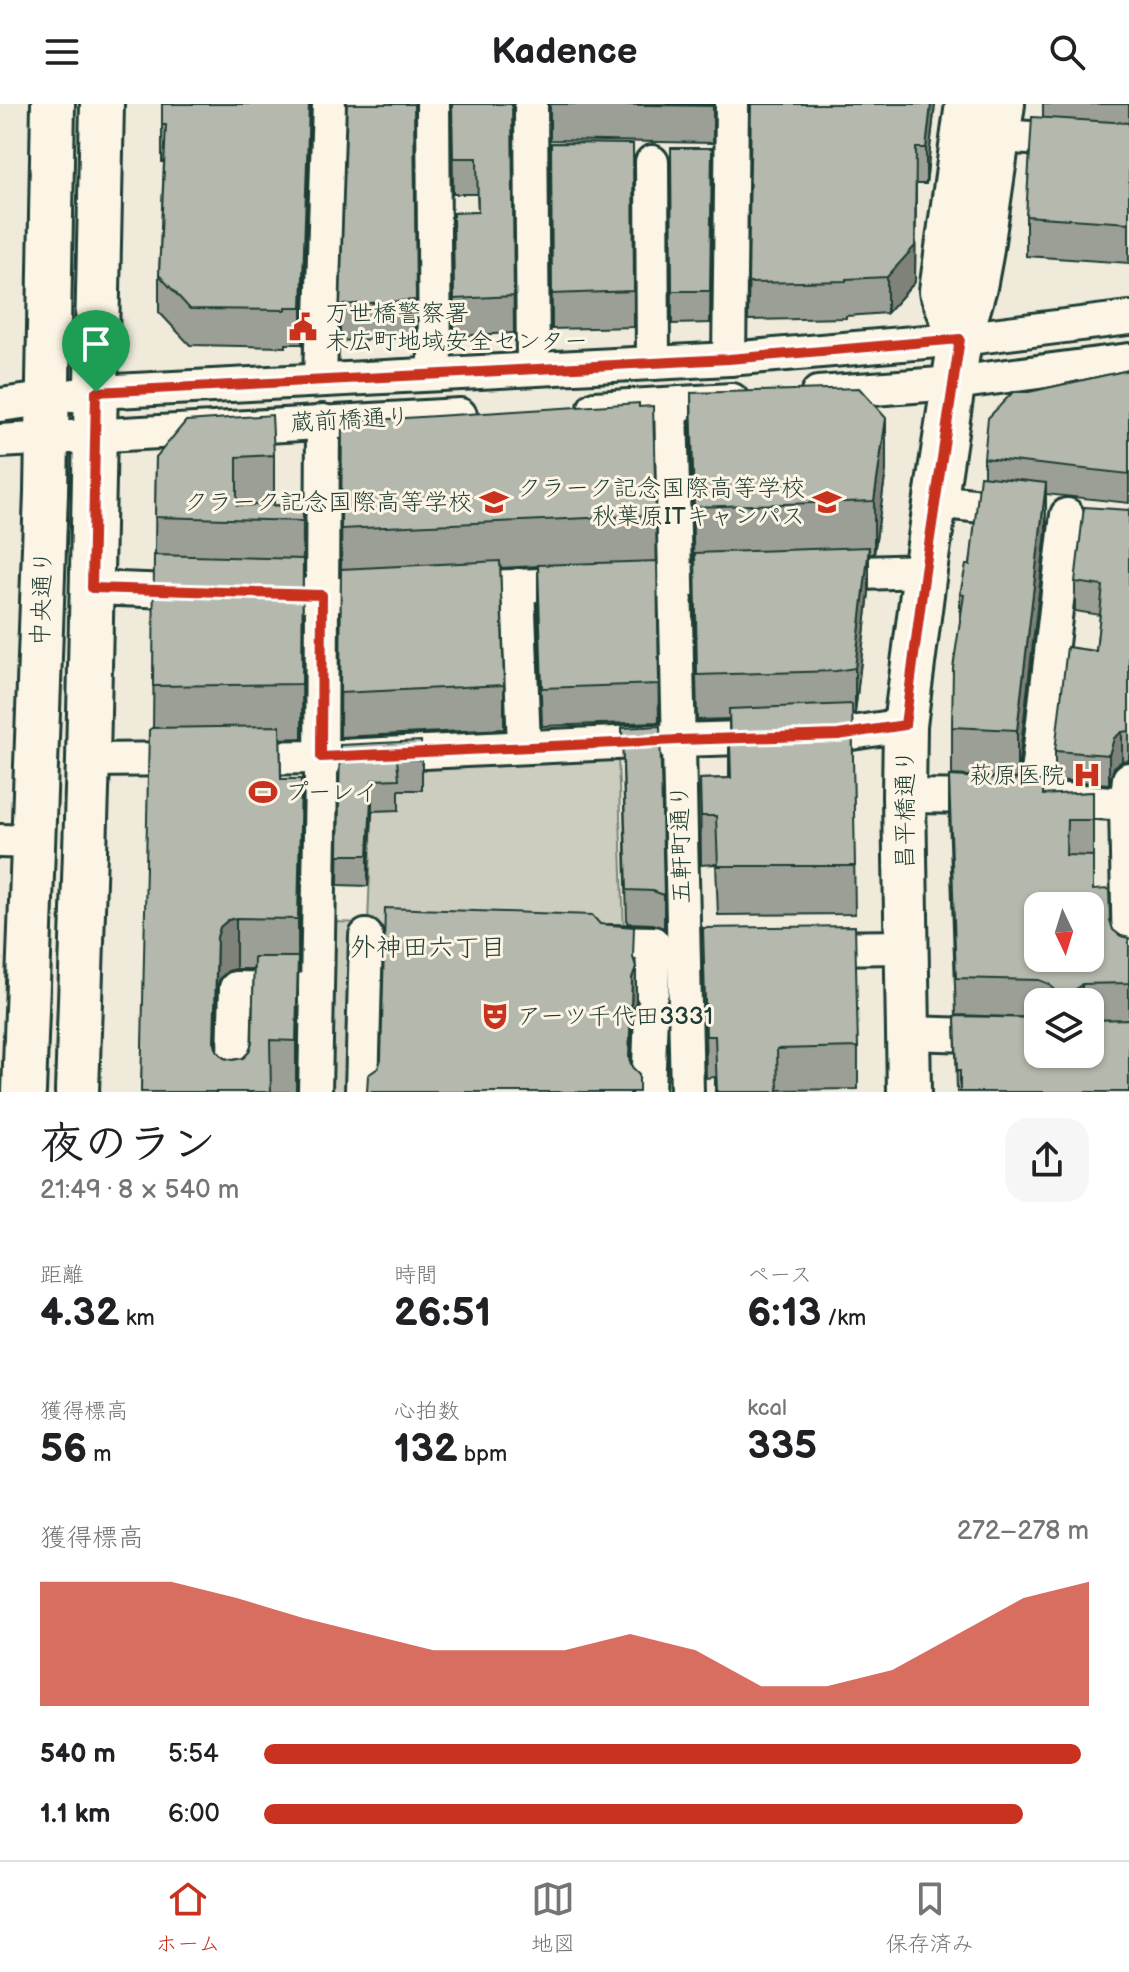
<!DOCTYPE html>
<html lang="ja">
<meta charset="utf-8">
<style>
body{margin:0;font-family:"Balsamiq Sans","Klee One",sans-serif;background:#f6f6f6;color:#202124;height:100vh;display:flex;flex-direction:column;font-size:30px;white-space:nowrap}
*{box-sizing:border-box;margin:0}
p{font-size:26px;color:#757577}
.icon{flex:none;width:44px;height:44px;fill:none;stroke:currentColor;stroke-width:2;stroke-linecap:round;stroke-linejoin:round}
.map{position:relative;height:988px;overflow:hidden}
.drawer{display:flex;flex-direction:column;background:#fff;flex:1}
.drawer>*{flex:none}
.needle{width:52px;rotate:176deg}
.tools{position:absolute;left:1024px;top:788px;display:grid;gap:16px}
.tools a{display:grid;place-items:center;width:80px;height:80px;border-radius:16px;background:#fff;box-shadow:0 2px 6px #0004;font-size:40px}
.pin{position:absolute;display:grid;place-items:center;width:68px;height:68px;color:#fff;margin:-82px -34px;border-radius:50% 50% 50% 0;rotate:-45deg;box-shadow:0 0 8px #0007}
.pin .icon{rotate:45deg}
.round{display:grid;place-items:center;flex:none;width:84px;height:84px;border-radius:24px;background:#f6f6f6}
.head{display:flex;align-items:center;justify-content:space-between;height:136px;padding:0 40px}
h1{font-size:44px;font-weight:700;line-height:60px}
.stats{display:grid;grid-template-columns:repeat(3,1fr);gap:12px;height:136px;padding:8px 40px}
.stats div{display:grid;align-content:center}
.stats b{font-size:40px;font-weight:700}
.stats small{font-size:22px;font-weight:400}
.stats p{font-size:22px}
.chart{height:224px;padding:16px 40px}
.chart p{display:flex;justify-content:space-between}
.chart svg{width:100%;height:144px;margin-top:8px;fill:#c8321e;opacity:.7}
ul{padding:0 40px;list-style:none;font-size:26px}
li{display:grid;grid-template-columns:128px 96px 1fr;align-items:center;height:60px}
li i{height:20px;border-radius:10px;background:#c8321e}
header{display:flex;justify-content:space-between;align-items:center;height:104px;padding:0 40px;background:#fff;font-size:36px;font-weight:700}
.tab-bar{display:flex;justify-content:space-around;align-items:center;height:112px;border-top:2px solid #e0e0e0;background:#fff;font-size:22px;color:#757577}
.tab-bar a{display:grid;justify-items:center;gap:4px}
.tab-bar .on{color:#c8321e}
.map>svg:first-child{display:block}
.green{fill:#cccdbf;stroke:#76857a;stroke-width:2}
.lines{fill:none;stroke-linecap:round;stroke-linejoin:round}
.minor-casing{stroke:#1f3d34;stroke-width:38}
.major-casing{stroke:#1f3d34;stroke-width:48}
.minor{stroke:#fcf5e5;stroke-width:32}
.major{stroke:#fcf5e5;stroke-width:42}
.wall{fill:#9c9f95;stroke:#1f3d34;stroke-width:2;fill-rule:evenodd}
.shaded-wall{fill:#7f8279;stroke:#1f3d34;stroke-width:2}
.building{fill:#b5b9ad;stroke:#1f3d34;stroke-width:2;fill-rule:evenodd}
.route-casing{stroke:#fff;stroke-width:16}
.route{stroke:#c8321e;stroke-width:10}
.labels{text-anchor:middle;dominant-baseline:central;stroke-width:6;stroke-linejoin:round;paint-order:stroke}
.poi-label{font-size:24px;fill:#1f3d34;stroke:#fcf5e5;text-anchor:start}
.street-label{font-size:24px;fill:#1f3d34;stroke:#fcf5e5}
.neighbourhood-label{font-size:26px;fill:#1f3d34;stroke:#fcf5e5}
</style>
<header><svg class="icon" aria-label="menu" viewBox="0 0 24 24"><path d="M4 6h16M4 12h16M4 18h16"/></svg>Kadence<svg class="icon" aria-label="search" viewBox="0 0 24 24"><circle cx="10" cy="10" r="6"/><path d="M15 15l6 6"/></svg></header>
<div class="map">
<svg width="1129" height="988" viewBox="0 0 1129 988">
<rect width="100%" height="100%" fill="#efeada"/>
<filter id="ink" filterUnits="userSpaceOnUse"><feTurbulence type="fractalNoise" baseFrequency=".0125" numOctaves="2"/><feDisplacementMap in="SourceGraphic" scale="16" xChannelSelector="R" yChannelSelector="G"/><feConvolveMatrix kernelMatrix="1 2 1 2 8 2 1 2 1" color-interpolation-filters="sRGB"/></filter>
<g filter="url(#ink)">
<polygon class="green" points="618,652 624,828 670,829 673,988 327,988 332,818 368,819 374,663"/>
<g class="lines">
<defs>
<g id="minor">
<polyline points="433,0 435,269"/>
<polyline points="531,0 533,265"/>
<polyline points="997,32 1129,40"/>
<polyline points="652,58 653,259"/>
<polyline points="729,255 732,0"/>
<polyline points="320,274 329,0"/>
<polyline points="818,289 954,279 1129,256"/>
<polyline points="671,300 687,988"/>
<polyline points="0,301 96,288 729,255 960,235 1129,214"/>
<polyline points="595,304 732,296"/>
<polyline points="0,337 460,311"/>
<polyline points="935,397 1019,406"/>
<polyline points="828,470 925,467"/>
<polyline points="518,481 524,643"/>
<polyline points="92,484 198,488"/>
<polyline points="456,484 737,474"/>
<polyline points="260,490 322,491 382,488"/>
<polyline points="239,654 321,653 679,636 838,631 905,621"/>
<polyline points="88,656 192,655"/>
<polyline points="1129,675 1126,700 1129,853"/>
<polyline points="904,692 994,693"/>
<polyline points="1034,695 1067,411"/>
<polyline points="1048,695 1129,700"/>
<polyline points="0,737 33,738"/>
<polyline points="609,838 653,839 652,888"/>
<polyline points="814,844 907,843"/>
<polyline points="908,929 1038,933"/>
<polyline points="233,988 236,884 297,885"/>
<polyline points="315,988 321,678 323,317"/>
<polyline points="362,988 366,832"/>
<polyline points="648,988 651,909"/>
</g>
<g id="major">
<polyline points="960,235 941,187 967,0"/>
<polyline points="24,988 46,389 53,0"/>
<polyline points="77,988 88,656 102,0"/>
<polyline points="909,988 904,692 905,621 925,467 960,235 975,183 981,151 1003,0"/>
</g>
</defs>
<use href="#minor" class="minor-casing"/>
<use href="#major" class="major-casing"/>
<use href="#minor" class="minor"/>
<use href="#major" class="major"/>
</g>
<g class="wall">
<polygon points="162,0 310,0 302,240 286,240 286,243 190,241 159,208 159,171 164,58 162,58"/>
<polygon points="414,0 416,233 340,237 340,201"/>
<polygon points="452,0 512,0 514,229 454,232 453,109 478,108 477,90 453,90"/>
<polygon points="550,0 713,0 713,39 550,36"/>
<polygon points="751,0 935,0 926,80 916,80 915,178 887,209 846,212 846,214 748,216"/>
<polygon points="1043,0 1129,0 1129,159 1026,152 1026,112 1043,14"/>
<polygon points="551,39 633,40 634,223 552,225"/>
<polygon points="671,44 712,44 710,219 672,220"/>
<polygon points="1129,266 1129,399 1046,390 1046,428 1017,675 952,671 952,623 960,518 960,490 970,461 984,373 984,354 1029,288"/>
<polygon points="691,289 886,366 874,450 869,450 869,488 855,609 852,610 855,810 718,811 716,760 701,761 700,675 729,674 729,615 697,616 691,342"/>
<polygon points="342,318 656,411 659,618 542,622 538,499 538,462 500,464 504,581 504,625 340,633"/>
<path d="M274 351V401L303 402 302 634 280 635 281 675 301 726 296 988H141L153 624 156 353ZM236 865H254L252 938 249 948 243 954 233 956 224 954 217 947 215 942 217 883 220 874 228 867Z"/>
<polygon points="1129,406 1129,656 1122,657 1114,663 1109,680 1055,676 1055,647 1096,547 1100,511 1075,507 1075,478"/>
<polygon points="622,624 664,791 664,824 653,820 627,819"/>
<polygon points="340,641 422,656 422,686 399,686 399,706 372,707 368,782 338,781"/>
<polygon points="949,672 1043,691 1093,688 1093,786 1110,816 1113,826 1121,832 1129,834 1129,988 957,988 955,912 1090,950 1090,898 1038,898 1038,914 956,911 949,710"/>
<polygon points="703,824 858,943 858,985 778,986 778,988 715,988 715,973 706,974"/>
</g>
<g class="shaded-wall">
<polygon points="309,0 310,0 302,240 302,203"/>
<polygon points="931,0 935,0 926,80 926,44"/>
<polygon points="916,80 915,178 887,209 887,173"/>
<polygon points="886,314 886,366 874,450 874,397"/>
<polygon points="1046,379 1046,428 1017,675 1017,626"/>
<polygon points="869,443 869,488 855,609 855,564"/>
<polygon points="1122,628 1122,657 1114,663 1109,680 1109,651 1114,634"/>
<polygon points="301,675 301,726 298,866 298,815"/>
<polygon points="372,676 372,707 368,782 368,751"/>
<polygon points="236,814 236,865 228,867 220,874 217,883 214,987 217,833 220,823 228,816"/>
<polygon points="298,853 298,904 296,988 296,937"/>
<polygon points="636,863 636,898 632,908 629,988 632,874"/>
<polygon points="1082,880 1082,898 1071,898 1073,888"/>
</g>
<g class="building">
<polygon points="162,0 309,0 302,203 286,203 286,206 190,205 159,171 166,21 162,21"/>
<polygon points="347,0 414,0 416,196 340,201"/>
<polygon points="452,0 512,0 514,192 454,195 453,109 478,108 477,54 453,54"/>
<polygon points="576,0 713,0 713,2"/>
<polygon points="751,0 931,0 926,44 916,44 915,142 887,173 846,175 846,177 748,179"/>
<polygon points="1032,13 1129,19 1129,119 1026,112"/>
<polygon points="551,39 633,40 634,187 552,190"/>
<polygon points="671,44 712,44 710,187 672,187"/>
<polygon points="1129,266 1129,370 984,354 988,314 1013,288 1029,288"/>
<polygon points="859,284 886,314 874,397 694,403 691,289"/>
<polygon points="639,299 639,303 653,302 656,411 341,425 342,318"/>
<polygon points="272,311 274,351 237,353 237,401 303,402 303,417 155,413 156,353 186,317"/>
<polygon points="980,372 1046,379 1017,626 952,623 953,564 964,491 960,490 966,461 970,461"/>
<polygon points="1084,403 1129,406 1129,627 1122,628 1114,634 1109,651 1055,647 1067,543 1096,547 1103,482 1075,478"/>
<polygon points="869,443 855,564 836,567 697,571 695,449"/>
<polygon points="154,451 303,455 302,580 153,582"/>
<polygon points="500,457 504,581 340,589 341,465"/>
<polygon points="657,457 659,580 542,584 538,461"/>
<polygon points="852,600 855,762 718,762 716,712 701,712 700,675 731,674 729,605"/>
<polygon points="280,622 281,675 301,675 298,815 236,814 228,816 220,823 217,833 214,937 217,947 224,954 233,956 243,954 249,948 252,938 254,853 298,853 296,937 270,936 271,988 141,988 149,626 152,624"/>
<polygon points="660,622 664,791 653,787 627,786 622,624"/>
<polygon points="421,637 422,656 397,656 399,675 372,676 368,751 338,751 340,641"/>
<path d="M949 672 1043 677V691L1093 688V716H1067L1066 751 1093 752V786L1109 785 1110 816 1113 826 1121 832 1129 834V879L1082 880 1073 888 1072 898H1056L1057 895 1055 887 1049 880 1039 876 956 874ZM1038 802H1090V854H1038Z"/>
<polygon points="385,804 592,811 600,820 634,823 633,853 636,863 632,874 629,954 632,963 639,970 639,988 367,988 368,971 378,964 381,955"/>
<polygon points="855,822 858,943 777,945 778,988 717,988 715,932 706,932 703,824"/>
<polygon points="955,912 1038,914 1038,950 1090,950 1090,916 1129,915 1129,988 960,988 960,967 957,967"/>
</g>
</g>
<g class="lines" filter="url(#ink)">
<defs>
<polygon id="route" points="960,235 925,467 905,621 838,631 679,636 321,653 322,491 92,484 96,288 729,255"/>
</defs>
<use href="#route" class="route-casing"/>
<use href="#route" class="route"/>
</g>
<defs>
<symbol id="civic-bare" viewBox="-9 -9 18 18"><path d="M-.6-6.5H3V-4.5H.6V-3L4-1V1h2V6H-6V1h2V-1L-.6-3ZM-1.2 2.5V6h2.4V2.5Z" fill="#c8321e" stroke="#fcf5e5" stroke-width="2.5" paint-order="stroke"/></symbol>
<symbol id="school-bare" viewBox="-9 -9 18 18"><path d="M0-5L7-2L0 1L-7-2ZM-4 1L0 2.5L4 1V4Q0 6-4 4Z" fill="#c8321e" stroke="#fcf5e5" stroke-width="2.5" paint-order="stroke"/></symbol>
<symbol id="hospital-bare" viewBox="-9 -9 18 18"><path d="M-5-5h3v3.5h4V-5h3V5h-3V1.5h-4V5h-3Z" fill="#c8321e" stroke="#fcf5e5" stroke-width="2.5" paint-order="stroke"/></symbol>
<symbol id="stadium-bare" viewBox="-9 -9 18 18"><path d="M0-5a6.5 5 0 1 0 0 10a6.5 5 0 1 0 0-10ZM-3.5-1.8h7v3.6h-7Z" fill="#c8321e" stroke="#fcf5e5" stroke-width="2.5" paint-order="stroke"/></symbol>
<symbol id="theatre-bare" viewBox="-9 -9 18 18"><path d="M-5-5.5Q0-4 5-5.5V0Q5 5 0 6Q-5 5-5 0ZM-3.3-2.5H-1v1.5H-3.3ZM1-2.5H3.3v1.5H1ZM-2.8 1Q0 5.5 2.8 1Z" fill="#c8321e" stroke="#fcf5e5" stroke-width="2.5" paint-order="stroke"/></symbol>
</defs>
<g fill-rule="evenodd">
<use href="#civic-bare" x="283" y="203" width="40" height="40"/>
<use href="#school-bare" x="474" y="378" width="40" height="40"/>
<use href="#school-bare" x="807" y="378" width="40" height="40"/>
<use href="#hospital-bare" x="1067" y="651" width="40" height="40"/>
<use href="#stadium-bare" x="243" y="668" width="40" height="40"/>
<use href="#theatre-bare" x="475" y="892" width="40" height="40"/>
</g>
<g class="labels">
<g class="poi-label">
<text x="325" y="209">万世橋警察署<tspan x="325" dy="28">末広町地域安全センター</tspan></text>
<text x="805" y="384" text-anchor="end">クラーク記念国際高等学校<tspan x="805" dy="28">秋葉原ITキャンパス</tspan></text>
<text x="472" y="398" text-anchor="end">クラーク記念国際高等学校</text>
<text x="1065" y="671" text-anchor="end">萩原医院</text>
<text x="285" y="688">プーレイ</text>
<text x="517" y="912">アーツ千代田3331</text>
</g>
<g class="street-label">
<text transform="translate(350 316) rotate(-3)">蔵前橋通り</text>
<text transform="translate(42 494) rotate(-88)">中央通り</text>
<text transform="translate(905 705) rotate(-90)">昌平橋通り</text>
<text transform="translate(681 740) rotate(-91)">五軒町通り</text>
</g>
<g class="neighbourhood-label">
<text x="428" y="844">外神田六丁目</text>
</g>
</g>
</svg>
<div class="tools">
<a><svg class="needle" viewBox="-14 -14 28 28"><path d="M0-13l5 13h-10z" fill="#e53935"/><path d="M0 13l5-13h-10z" fill="#757577"/></svg></a>
<a><svg class="icon" aria-label="layers" viewBox="0 0 24 24"><path d="M12 4l9 5-9 5-9-5zM3 14l9 5 9-5"/></svg></a>
</div>
<div class="pin" style="left:96px;top:288px;background:#1e9e55"><svg class="icon" aria-label="arrive" viewBox="0 0 24 24"><path d="M6 21V4h12l-3 4 3 4H6"/></svg></div>
</div>
<section class="drawer">
<div class="head"><div><h1>夜のラン</h1><p>21:49 · 8 × 540 m</p></div><a class="round"><svg class="icon" aria-label="share" viewBox="0 0 24 24"><path d="M12 15V3M7 8l5-5 5 5M5 13v7h14v-7"/></svg></a></div>
<div class="stats">
<div><p>距離</p><b>4.32<small> km</small></b></div>
<div><p>時間</p><b>26:51</b></div>
<div><p>ペース</p><b>6:13<small> /km</small></b></div>
</div>
<div class="stats">
<div><p>獲得標高</p><b>56<small> m</small></b></div>
<div><p>心拍数</p><b>132<small> bpm</small></b></div>
<div><p>kcal</p><b>335</b></div>
</div>
<div class="chart"><p><span>獲得標高</span>272–278 m</p>
<svg viewBox="0 0 160 44" preserveAspectRatio="none"><path d="M0 44V6L10 6L20 6L30 11L40 17L50 22L60 27L70 27L80 27L90 22L100 27L110 38L120 38L130 33L140 22L150 11L160 6V44z"/></svg>
</div>
<ul>
<li><b>540 m</b>5:54<i style="width:99%"></i></li>
<li><b>1.1 km</b>6:00<i style="width:92%"></i></li>
</ul>
</section>
<nav class="tab-bar">
<a class="on"><svg class="icon" aria-label="home" viewBox="0 0 24 24"><path d="M3 11l9-7 9 7M6 9v11h12V9"/></svg>ホーム</a>
<a><svg class="icon" aria-label="map" viewBox="0 0 24 24"><path d="M3 6l6-2 6 2 6-2v14l-6 2-6-2-6 2zM9 4v14M15 6v14"/></svg>地図</a>
<a><svg class="icon" aria-label="saved" viewBox="0 0 24 24"><path d="M7 4h10v16l-5-4-5 4z"/></svg>保存済み</a>
</nav>
